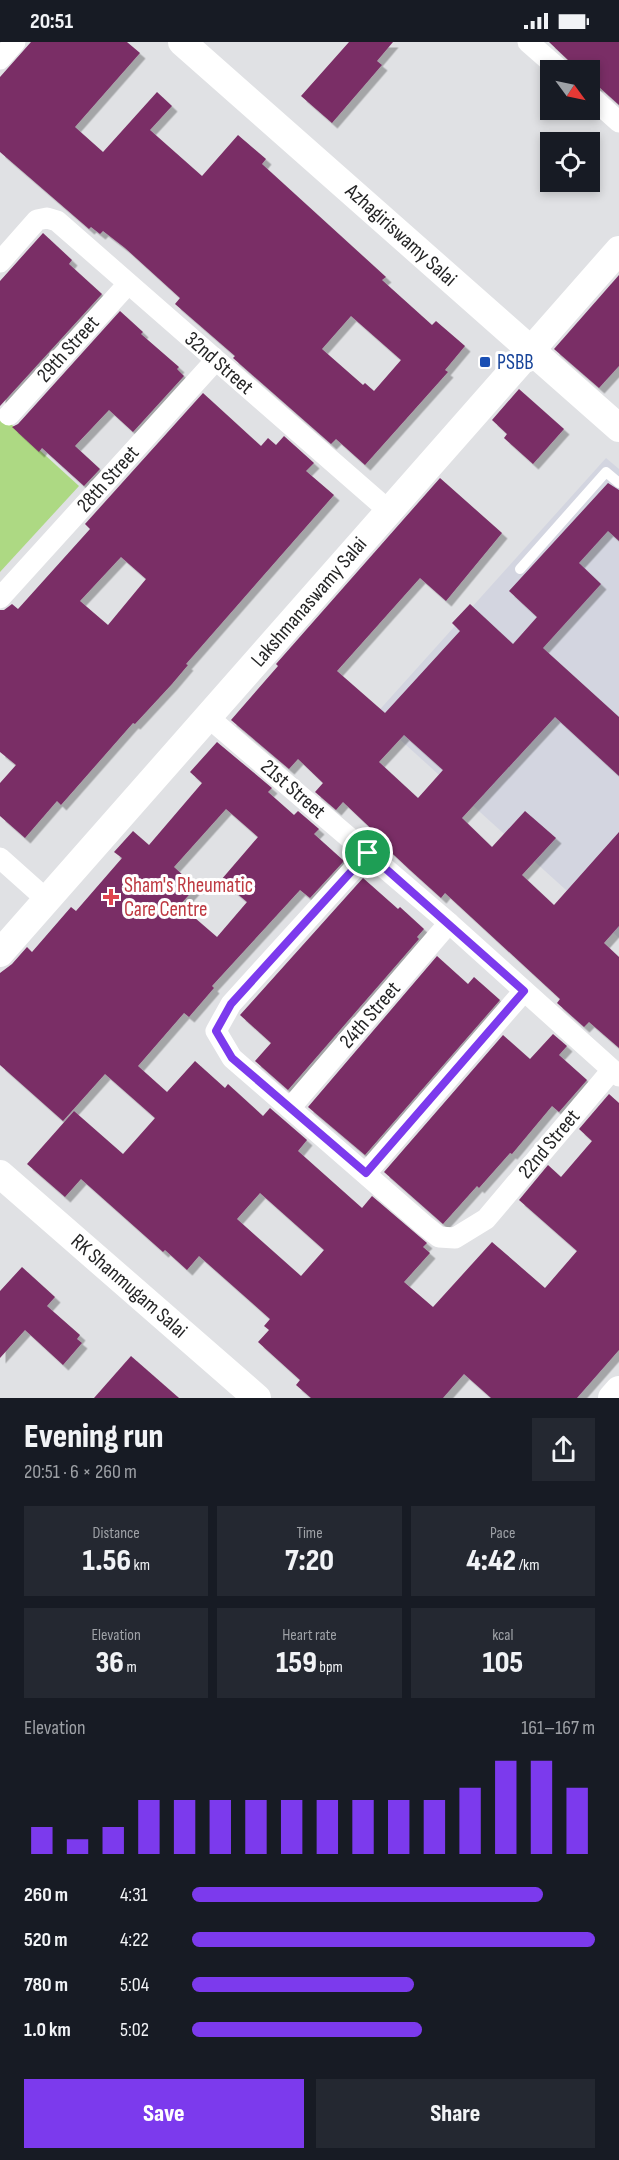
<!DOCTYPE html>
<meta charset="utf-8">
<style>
body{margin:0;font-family:"Sofia Sans Condensed",sans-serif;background:#242831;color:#f1f3f6;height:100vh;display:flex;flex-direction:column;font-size:22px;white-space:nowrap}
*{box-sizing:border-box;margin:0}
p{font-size:20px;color:#9ea1a6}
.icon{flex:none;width:33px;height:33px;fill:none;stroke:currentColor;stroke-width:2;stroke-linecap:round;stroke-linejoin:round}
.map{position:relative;height:1356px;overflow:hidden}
.panel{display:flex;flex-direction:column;background:#171b24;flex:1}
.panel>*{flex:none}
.needle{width:39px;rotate:123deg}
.tools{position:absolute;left:540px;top:18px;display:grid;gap:12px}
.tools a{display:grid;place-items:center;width:60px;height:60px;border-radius:0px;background:#171b24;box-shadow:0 3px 9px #0003;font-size:30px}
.pin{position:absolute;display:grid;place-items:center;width:51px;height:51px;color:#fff;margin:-26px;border:3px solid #fff;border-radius:50%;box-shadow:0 2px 6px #0007}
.round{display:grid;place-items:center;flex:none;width:63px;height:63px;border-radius:0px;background:#242831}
.head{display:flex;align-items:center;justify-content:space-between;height:102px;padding:0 24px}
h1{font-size:33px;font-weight:800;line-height:45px}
.metrics{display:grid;grid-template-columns:repeat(3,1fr);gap:9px;height:102px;padding:6px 24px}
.metrics div{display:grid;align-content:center;border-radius:0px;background:#242831;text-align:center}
.metrics b{font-size:30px;font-weight:800}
.metrics small{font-size:16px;font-weight:400}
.metrics p{font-size:16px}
.chart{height:168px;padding:12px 24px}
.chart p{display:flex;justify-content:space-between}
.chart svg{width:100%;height:108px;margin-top:6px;stroke:#7c3aed;stroke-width:6}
.cta{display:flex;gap:12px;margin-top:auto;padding:12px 24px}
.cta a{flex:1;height:69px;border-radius:0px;background:#7c3aed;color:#fff;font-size:24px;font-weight:800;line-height:69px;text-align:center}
.cta a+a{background:#242831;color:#f1f3f6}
ul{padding:0 24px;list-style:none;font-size:20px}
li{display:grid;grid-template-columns:96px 72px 1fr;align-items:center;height:45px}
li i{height:15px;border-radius:8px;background:#7c3aed}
.status{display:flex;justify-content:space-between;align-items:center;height:42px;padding:0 30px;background:#171b24;direction:ltr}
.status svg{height:16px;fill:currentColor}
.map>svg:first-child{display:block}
.built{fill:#d3d5e0}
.green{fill:#add983}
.building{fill:#7a2f66;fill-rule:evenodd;filter:url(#shadow)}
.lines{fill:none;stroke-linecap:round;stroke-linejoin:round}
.lane{stroke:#fff;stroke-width:10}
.street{stroke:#fff;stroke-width:21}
.secondary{stroke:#fff;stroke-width:28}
.route-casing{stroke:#fff;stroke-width:12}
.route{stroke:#7c3aed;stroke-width:8}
.transit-dot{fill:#1a4fb4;stroke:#fff;stroke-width:2}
.health-dot{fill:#e0444e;stroke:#fff;stroke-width:2}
.labels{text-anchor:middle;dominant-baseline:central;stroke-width:6;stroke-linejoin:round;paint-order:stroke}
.street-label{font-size:21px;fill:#252526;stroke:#fff}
.transit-label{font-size:21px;fill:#164399;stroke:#fff;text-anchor:start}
.health-label{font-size:21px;fill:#be3a42;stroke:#fff;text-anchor:start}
</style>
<div class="status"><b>20:51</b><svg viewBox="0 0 49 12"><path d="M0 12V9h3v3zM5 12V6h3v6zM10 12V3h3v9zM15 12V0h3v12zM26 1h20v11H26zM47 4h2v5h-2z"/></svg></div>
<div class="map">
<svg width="619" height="1356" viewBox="0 0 619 1356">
<defs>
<filter id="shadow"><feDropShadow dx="5.5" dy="5.5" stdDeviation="0" flood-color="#0004"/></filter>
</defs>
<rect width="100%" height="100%" fill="#e0e1e4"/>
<polygon class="built" points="606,416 619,427 619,896 374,674"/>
<polygon class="green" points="0,372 79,444 0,530"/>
<g class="building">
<path d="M31 0H127L140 11 75 85 103 110 157 50 172 64 150 88 202 134 238 93 266 117 262 122 386 235 382 238 432 283 436 279 465 304 445 328 448 330 365 423 336 397 331 402 233 316 235 314 175 262 180 256 125 206 103 189 100 192 91 185 89 187 0 110V35ZM351 274 401 318 374 349 365 341 363 343 322 307Z"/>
<polygon points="349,0 393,0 377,19 382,23 332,81 301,54"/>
<polygon points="549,0 619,0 619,63 599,45 590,42 590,28 575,28 568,18"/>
<polygon points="43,191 72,218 69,222 102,252 0,364 0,239"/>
<polygon points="619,233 619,324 599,346 554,307"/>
<polygon points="120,269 143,290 141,292 179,325 177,327 184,334 133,390 109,368 75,404 100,427 84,444 42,406 39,410 12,385 18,382"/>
<polygon points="519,347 564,387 533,422 504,396 507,392 492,378"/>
<path d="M203 351 261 404 268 396 276 403 284 394 314 421 306 429 334 453 186 622 188 623 172 642 135 682 133 681 61 763 57 759 25 796 0 774V741L16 723 0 710V568H4L12 562 18 567 90 487 85 482ZM121 515 146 537 108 583 80 559Z"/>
<path d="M440 436 502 491 446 559 420 536 337 629 385 671 460 589 452 581 470 562 513 602 537 575 509 549 608 441 619 448V499L608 489 579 521 601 542 543 606 619 675V734L555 675 462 776 492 805 525 769 556 796 522 833 554 863 619 790V884L604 901 619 915V1006L589 980 584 985 557 961 560 957 445 851 441 856 410 828 379 799 381 796 343 760 336 768 315 750 323 741 298 717 289 727 231 678 278 624 276 622ZM404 693 443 728 418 756 379 720Z"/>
<path d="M217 700 272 746 268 750 294 773 298 769 319 787 314 792 344 819 310 856 300 848 212 944 214 946 189 975 184 971 138 1024 167 1050 195 1019 225 1046 228 1042 263 1074 270 1066 307 1098 298 1109 362 1166 372 1154 427 1201 423 1205 430 1211 404 1240 433 1265 492 1200 545 1246 577 1209 519 1158 548 1123 561 1135 592 1099 579 1087 609 1052 619 1061V1308L577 1356H491L464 1332 443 1356H311L296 1343 300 1338 258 1300 269 1288 264 1284 270 1277 199 1214 187 1228 165 1208 163 1210 81 1137 65 1155 27 1122 74 1069 123 1112 155 1076 105 1032 63 1079 0 1023V931L12 922 27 905 32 910 71 865 76 869 122 816 114 810 133 789 149 803 202 741 190 730ZM226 767 258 795 221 838 247 860 217 895 180 863 196 845 174 825ZM260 1151 324 1208 301 1234 237 1177Z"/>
<polygon points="363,836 398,867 400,865 424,887 417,895 419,897 288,1048 255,1019 271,1001 240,973"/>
<polygon points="437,914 468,942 474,935 500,958 365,1113 308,1065"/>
<polygon points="553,992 567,1004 559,1013 587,1038 559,1070 552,1064 512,1112 510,1111 479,1146 477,1144 443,1182 384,1130 503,993 530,1017"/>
<polygon points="22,1225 55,1255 47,1264 80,1293 77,1297 82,1301 63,1323 25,1288 0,1316 0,1249"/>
<polygon points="131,1314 179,1356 94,1356"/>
</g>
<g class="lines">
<polyline class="lane" points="520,527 606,430 619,441"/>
<g class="street">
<polyline points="528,0 560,28"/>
<polyline points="0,17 15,0"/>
<polyline points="590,54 619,80"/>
<polyline points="0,220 37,178 47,176 57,179 389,469"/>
<polyline points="9,373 128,242"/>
<polyline points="0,556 215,319"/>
<polyline points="208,675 449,881 619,1034"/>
<polyline points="368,811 231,962 216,989 232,1016 424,1183 439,1195 455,1196 486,1177 612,1028"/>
<polyline points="0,816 47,858"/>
<polyline points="290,1066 449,881"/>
<polyline points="366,1131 524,949"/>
</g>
<g class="secondary">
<polyline points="182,0 619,386"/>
<polyline points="0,911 619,208"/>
<polyline points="0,1132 257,1356"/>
<polyline points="612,1356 619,1348"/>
</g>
</g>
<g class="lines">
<defs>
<polygon id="route" points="368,811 524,949 366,1131 232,1016 216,989 231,962"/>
</defs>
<use href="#route" class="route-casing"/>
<use href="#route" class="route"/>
</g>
<rect class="transit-dot" x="479" y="314" width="12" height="12" rx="3"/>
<path class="health-dot" d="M108 846h6v6h6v6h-6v6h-6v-6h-6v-6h6z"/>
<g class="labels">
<g class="street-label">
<text transform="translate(401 193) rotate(42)">Azhagiriswamy Salai</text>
<text transform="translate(68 307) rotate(-48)">29th Street</text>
<text transform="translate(219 321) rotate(41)">32nd Street</text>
<text transform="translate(108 437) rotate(-48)">28th Street</text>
<text transform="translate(309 560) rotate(-49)">Lakshmanaswamy Salai</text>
<text transform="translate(293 747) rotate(41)">21st Street</text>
<text transform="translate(370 973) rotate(-49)">24th Street</text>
<text transform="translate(549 1102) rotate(-50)">22nd Street</text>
<text transform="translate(129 1244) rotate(41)">RK Shanmugam Salai</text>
</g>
<g class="transit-label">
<text x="497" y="320">PSBB</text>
</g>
<g class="health-label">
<text x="124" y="843">Sham's Rheumatic<tspan x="124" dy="24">Care Centre</tspan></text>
</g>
</g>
</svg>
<div class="tools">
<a><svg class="needle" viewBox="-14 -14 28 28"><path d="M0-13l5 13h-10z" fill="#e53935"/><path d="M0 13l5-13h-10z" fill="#9ea1a6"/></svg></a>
<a><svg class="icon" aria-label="locate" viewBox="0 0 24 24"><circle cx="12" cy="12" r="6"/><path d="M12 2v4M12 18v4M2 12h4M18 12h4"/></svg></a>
</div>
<div class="pin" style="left:368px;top:811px;background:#1e9e55"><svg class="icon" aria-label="arrive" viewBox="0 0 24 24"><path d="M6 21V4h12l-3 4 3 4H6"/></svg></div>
</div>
<section class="panel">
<div class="head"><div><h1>Evening run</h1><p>20:51 · 6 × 260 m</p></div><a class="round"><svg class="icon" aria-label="share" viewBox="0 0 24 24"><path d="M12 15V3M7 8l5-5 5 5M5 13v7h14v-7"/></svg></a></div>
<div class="metrics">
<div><p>Distance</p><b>1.56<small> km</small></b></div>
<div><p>Time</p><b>7:20</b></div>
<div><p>Pace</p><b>4:42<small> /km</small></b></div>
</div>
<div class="metrics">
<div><p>Elevation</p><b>36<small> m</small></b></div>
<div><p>Heart rate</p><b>159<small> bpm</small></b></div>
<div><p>kcal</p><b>105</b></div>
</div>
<div class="chart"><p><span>Elevation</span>161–167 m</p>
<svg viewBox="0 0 160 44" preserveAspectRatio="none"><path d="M5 44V33M15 44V38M25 44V33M35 44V22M45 44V22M55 44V22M65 44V22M75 44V22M85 44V22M95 44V22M105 44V22M115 44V22M125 44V17M135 44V6M145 44V6M155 44V17"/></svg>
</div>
<ul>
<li><b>260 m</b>4:31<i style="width:87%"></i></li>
<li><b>520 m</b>4:22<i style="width:100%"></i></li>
<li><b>780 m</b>5:04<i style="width:55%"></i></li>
<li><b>1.0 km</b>5:02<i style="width:57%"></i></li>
</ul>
<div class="cta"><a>Save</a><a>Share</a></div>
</section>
